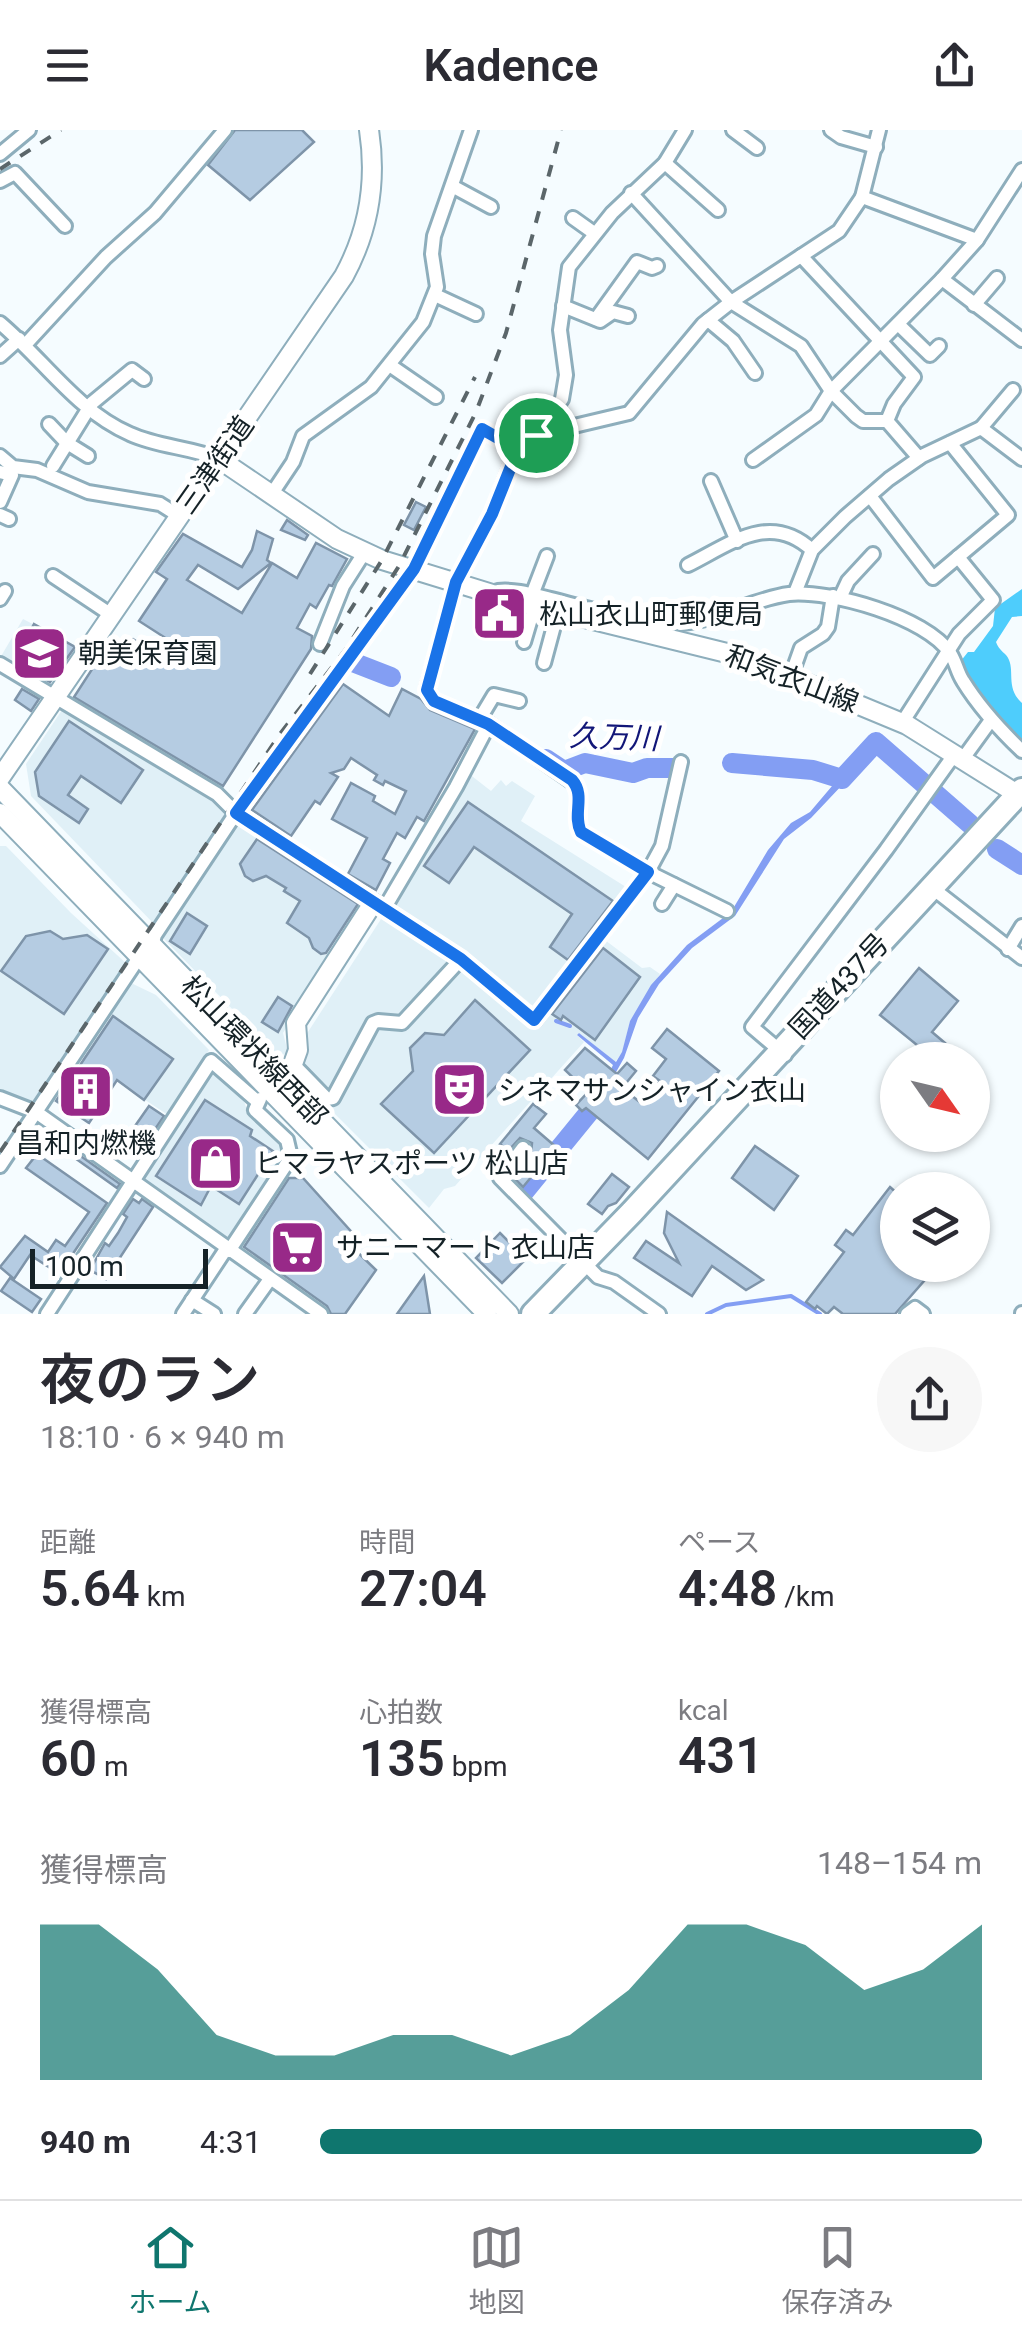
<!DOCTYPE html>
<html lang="ja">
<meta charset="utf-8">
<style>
body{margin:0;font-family:Roboto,"Noto Sans JP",sans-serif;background:#f7f7f7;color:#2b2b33;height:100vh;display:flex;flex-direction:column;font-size:38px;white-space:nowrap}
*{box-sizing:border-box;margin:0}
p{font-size:32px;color:#7c7c81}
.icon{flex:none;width:55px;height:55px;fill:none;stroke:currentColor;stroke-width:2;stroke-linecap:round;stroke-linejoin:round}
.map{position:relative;height:1184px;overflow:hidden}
.details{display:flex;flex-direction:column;background:#fff;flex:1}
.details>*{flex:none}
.needle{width:65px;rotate:124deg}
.controls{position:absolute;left:880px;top:912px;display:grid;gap:20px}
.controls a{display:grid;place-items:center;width:110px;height:110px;border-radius:50%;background:#fff;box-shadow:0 2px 8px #0004;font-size:50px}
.scale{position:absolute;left:30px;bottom:25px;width:178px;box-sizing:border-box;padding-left:10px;border:5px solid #152227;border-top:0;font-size:28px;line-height:35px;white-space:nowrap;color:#152227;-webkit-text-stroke:8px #fff;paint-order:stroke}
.pin{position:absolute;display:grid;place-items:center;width:85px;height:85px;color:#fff;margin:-42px;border:5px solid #fff;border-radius:50%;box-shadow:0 2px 10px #0007}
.round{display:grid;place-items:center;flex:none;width:105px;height:105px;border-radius:52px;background:#f7f7f7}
.summary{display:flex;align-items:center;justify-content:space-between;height:170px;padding:0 40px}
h1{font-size:55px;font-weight:600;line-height:75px}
.metrics{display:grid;grid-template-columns:repeat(3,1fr);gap:15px;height:170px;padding:10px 40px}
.metrics div{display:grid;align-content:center}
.metrics b{font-size:50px;font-weight:600}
.metrics small{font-size:28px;font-weight:400}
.metrics p{font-size:28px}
.chart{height:280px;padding:20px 40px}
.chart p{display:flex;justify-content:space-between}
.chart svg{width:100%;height:180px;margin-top:10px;fill:#0f766e;opacity:.7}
ul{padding:0 40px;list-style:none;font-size:32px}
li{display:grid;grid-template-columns:160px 120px 1fr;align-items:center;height:75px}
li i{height:25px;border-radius:12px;background:#0f766e}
header{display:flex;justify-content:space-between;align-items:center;height:130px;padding:0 40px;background:#fff;font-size:45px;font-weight:600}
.menu{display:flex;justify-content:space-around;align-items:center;height:140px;border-top:2px solid #e1e1e2;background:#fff;font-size:28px;color:#7c7c81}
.menu a{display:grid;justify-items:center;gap:5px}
.menu .selected{color:#0f766e}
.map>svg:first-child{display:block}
.built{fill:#e0f0f7}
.forest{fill:#4ecdfc}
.water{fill:#839ef3}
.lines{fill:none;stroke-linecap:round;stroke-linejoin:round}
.stream{stroke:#839ef3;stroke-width:4}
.river{stroke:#839ef3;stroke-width:20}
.building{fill:#b5cce2;stroke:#7e94a9;stroke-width:2.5}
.street-casing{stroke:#8eaebc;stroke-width:18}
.secondary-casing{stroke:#8eaebc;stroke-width:22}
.highway-casing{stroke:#8eaebc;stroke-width:28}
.street{stroke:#fff;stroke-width:12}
.secondary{stroke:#fff;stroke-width:18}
.highway{stroke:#fff;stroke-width:22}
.rail{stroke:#5b666a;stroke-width:4;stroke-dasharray:12 12;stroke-linecap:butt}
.route-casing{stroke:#fff;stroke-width:20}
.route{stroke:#1a73e8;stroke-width:12}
.labels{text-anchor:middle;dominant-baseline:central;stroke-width:10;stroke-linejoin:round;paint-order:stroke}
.street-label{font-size:28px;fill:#152227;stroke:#fff}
.poi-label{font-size:28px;fill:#152227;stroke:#fff;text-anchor:start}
.water-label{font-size:30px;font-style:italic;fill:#121678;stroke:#fff}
</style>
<header><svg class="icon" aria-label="menu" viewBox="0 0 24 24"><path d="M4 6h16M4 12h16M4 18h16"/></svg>Kadence<svg class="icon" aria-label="share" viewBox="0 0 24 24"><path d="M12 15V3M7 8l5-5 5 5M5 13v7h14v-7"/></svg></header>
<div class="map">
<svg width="1022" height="1184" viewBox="0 0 1022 1184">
<rect width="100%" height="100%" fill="#f5fcff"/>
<g class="built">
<polygon points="23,489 77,517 55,556 0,528"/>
<polygon points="66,574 142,620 230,682 155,795 31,666 26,634"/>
<polygon points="468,643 491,661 501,650 506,656 512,651 535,666 521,691 626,757 535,877 531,878 468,826 397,779 395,771"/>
<polygon points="237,691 360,769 364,776 283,903 288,923 278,926 162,807"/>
<polygon points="0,716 6,716 71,783 128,835 32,978 0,965"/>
<polygon points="383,786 436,819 451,833 401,888 371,886 332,961 328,962 304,939 306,905"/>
<polygon points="601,807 642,838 650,837 660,844 630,891 622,923 615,932 579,903 577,905 584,912 455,1056 444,1059 429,1078 330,979 335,976 376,898 405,900 461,838 533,897"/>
<polygon points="129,852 156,865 209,920 168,985 80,927"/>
<polygon points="205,941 213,941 243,968 248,983 283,1014 284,1026 225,1113 135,1049"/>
</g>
<path class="forest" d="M1022 459V486L1012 487 996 512C998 518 1002 521 1006 525 1017 538 1004 557 1022 573V613C999 590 971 564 960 532L968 522H974L993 496 995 478Z"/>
<polygon class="water" points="838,649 845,652 811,688 784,709 735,786 692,818 659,854 638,888 624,928 598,974 578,996 575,993 597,967 613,935 577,905 579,903 616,932 622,922 630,891 651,855 687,815 731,782 768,720 791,693 810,682"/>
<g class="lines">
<g class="stream">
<polyline points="556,891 570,896"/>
<polyline points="707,1184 726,1175 791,1166 820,1184"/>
</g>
<g class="river">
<polyline points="355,533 391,547"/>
<polyline points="546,629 564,641 585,633 633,643 647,638 674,638"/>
<polyline points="732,633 813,640 842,649 876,612 970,694"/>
<polyline points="997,719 1022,735"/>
<polyline points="524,1062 595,975"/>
</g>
</g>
<g class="building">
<polygon points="235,0 302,0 314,12 250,70 208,35"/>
<polygon points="416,372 426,377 414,400 404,395"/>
<polygon points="287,390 308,405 305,410 281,400"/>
<polygon points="257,401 273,409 267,430 271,433 238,459 198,435 187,450 242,483 272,433 297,448 316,413 347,429 332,456 329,455 316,478 310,474 297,498 312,506 311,519 223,656 74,567 109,513 119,520 125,511 133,509 153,522 164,507 139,491 167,449 156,442 183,404 242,437 252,420"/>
<polygon points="34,494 75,517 50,552 37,544 47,526 24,513"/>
<polygon points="343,554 389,586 402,559 421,569 430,580 475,599 424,691 417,687 405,708 397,703 383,729 390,733 376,760 348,744 367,708 332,689 351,653 375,666 373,671 395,684 406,661 385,651 383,655 374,650 377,645 351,628 344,639 331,643 338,647 320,674 315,671 291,706 252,680"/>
<polygon points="22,559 39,569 31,581 15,570"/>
<polygon points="69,591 143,640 121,673 81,646 68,665 88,679 79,693 39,666 35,642"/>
<polygon points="468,672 613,771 568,830 550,817 572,784 474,717 449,753 424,736"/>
<polygon points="257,709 358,774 326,823 321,824 313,818 309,808 287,793 300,771 284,761 286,758 266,746 253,751 245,746 240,734"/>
<polygon points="187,783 207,796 190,824 170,811"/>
<polygon points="50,801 63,809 87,805 108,819 64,884 1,841 26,806"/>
<polygon points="603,818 640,847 595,910 563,886 561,890 552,884"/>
<polygon points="919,838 958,871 932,902 945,913 933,928 880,885"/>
<polygon points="278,867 292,876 278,902 262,892"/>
<polygon points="475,870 530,920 434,1023 381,974 413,941 410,918 425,903 444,905"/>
<polygon points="113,886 173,929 144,970 117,950 89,993 56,971"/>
<polygon points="667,899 719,941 648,1029 586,978 582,981 576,975 588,962 565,940 585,918 617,944 627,933 636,941 622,958 641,973 660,951 653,946 666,929 652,918"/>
<polygon points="205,970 252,1000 250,1006 273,1021 239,1074 211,1056 201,1075 156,1046"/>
<polygon points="533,974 546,984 534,998 556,1017 523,1057 513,1047 531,1023 532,1013 520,1008 508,1021 500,1014"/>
<polygon points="149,976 164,986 143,1017 128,1006"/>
<polygon points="47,1002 120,1054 117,1058 44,1006"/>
<polygon points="755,1016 798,1046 774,1080 732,1048"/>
<polygon points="37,1024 107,1073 66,1134 55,1141 30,1125 14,1149 0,1137 25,1106 48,1122 56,1110 65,1116 89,1082 26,1038"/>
<polygon points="612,1044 629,1057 616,1073 608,1076 602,1084 588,1074"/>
<polygon points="289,1048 303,1048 357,1108 350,1115 376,1140 345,1184 331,1184 327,1176 244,1117"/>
<polygon points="890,1057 898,1064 898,1135 934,1135 929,1141 931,1143 895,1184 843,1184 834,1177 827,1184 817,1176 815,1179 806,1172 844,1122 835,1115 846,1100 853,1105"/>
<polygon points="133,1069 139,1073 142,1069 153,1077 106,1149 90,1140 105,1113 109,1116 118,1103 127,1087 123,1084"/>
<polygon points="667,1082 763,1150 746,1160 712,1136 692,1166 634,1128 646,1111 679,1133 664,1103"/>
<polygon points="500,1103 526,1129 502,1153 476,1128"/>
<polygon points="424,1146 430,1184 397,1184"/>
<polygon points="10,1148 41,1169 32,1182 1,1161"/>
</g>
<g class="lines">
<defs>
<g id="street">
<path d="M685 0 665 33 612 83 569 137 560 200 566 245 562 269 536 305 525 313 510 337 492 384 456 452 427 558 434 571 489 594 574 653C585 669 571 688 583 703L648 742 727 781"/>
<polyline points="733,0 757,18"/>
<polyline points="831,0 841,7 876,17"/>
<polyline points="0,24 29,0"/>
<polyline points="665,33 718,80"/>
<polyline points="1022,40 977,110 942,149 1022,210"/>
<polyline points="0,51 15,43 65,96"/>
<polyline points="452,56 491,77"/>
<polyline points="631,63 731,172 801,216 831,261 856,286 863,291 887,291"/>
<polyline points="862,67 879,0"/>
<polyline points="573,88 594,103"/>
<polyline points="801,126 914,247 894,274 887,291 919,328"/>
<polyline points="435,165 476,184"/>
<polyline points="974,175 997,148"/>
<polyline points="563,176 600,191 613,182 628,186"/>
<polyline points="596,189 637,132 652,138 657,136"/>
<polyline points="708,190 733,211 755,243"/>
<path d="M0 193C44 230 77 281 130 304 158 317 190 317 219 329"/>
<polyline points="898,194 930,225 939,216"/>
<polyline points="25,215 106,127 155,83 225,0"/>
<polyline points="0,226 19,209"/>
<polyline points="391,236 436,267"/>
<polyline points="49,294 67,313 88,326"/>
<polyline points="981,298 1013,260"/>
<polyline points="0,326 13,337 37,340 88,362 160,374 179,386"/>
<polyline points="753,330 816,285 831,261 942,149"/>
<polyline points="53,336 92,273 132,240 144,249"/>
<polyline points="0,342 12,345 0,372"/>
<polyline points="711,351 737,411"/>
<polyline points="271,365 293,332 303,306 371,257 423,192 437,157 432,124 434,106 471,0"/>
<polyline points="870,366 933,448 1008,385 950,313"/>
<polyline points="0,385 9,389"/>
<path d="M688 435C730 414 770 381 812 420"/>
<polyline points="53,446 113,486"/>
<path d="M498 461C515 459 534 465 551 469 590 479 630 491 671 493 711 495 750 469 789 464 831 460 926 487 950 523 956 532 957 542 963 551 979 577 1000 600 1022 621"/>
<polyline points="795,463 812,420 845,387 889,349 922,326 981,298 1022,329"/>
<polyline points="532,465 547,426"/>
<polyline points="840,468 848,451 873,424"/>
<polyline points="0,469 5,461"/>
<polyline points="524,512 535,475"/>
<polyline points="320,514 343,456 364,423"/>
<polyline points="544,533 558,481"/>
<polyline points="0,534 217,664 236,683 461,829 535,890 648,742 662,716 681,632"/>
<polyline points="791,546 801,518 823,504 828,497 833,466"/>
<polyline points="479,590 494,565 519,571"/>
<polyline points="902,593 959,504 993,470 958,427"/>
<polyline points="962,630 991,590"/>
<polyline points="931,757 1022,828"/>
<polyline points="662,774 674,755"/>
<polyline points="384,779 456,657 489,594"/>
<polyline points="152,816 155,805 236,683 414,439 482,299 512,316 530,298 536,305 629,283 703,194 731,172 839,101 862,67 977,110"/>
<polyline points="1008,819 1022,796"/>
<polyline points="785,925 752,897 886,720 954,625"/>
<polyline points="293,934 327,969 333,968 373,893 378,891 402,893 461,829"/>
<polyline points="0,968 36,982 321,1184"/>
<polyline points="523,1018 500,1048 598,1147 614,1152 659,1184"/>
<polyline points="0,1036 140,826"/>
<polyline points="229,1121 291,1027 287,1010 255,980 260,969"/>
<polyline points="192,1170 214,1184"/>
<polyline points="47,1184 211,931 258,972"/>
<polyline points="183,1184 226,1119"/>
<polyline points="245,1184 270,1149"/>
<polyline points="907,1184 915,1178 923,1184"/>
<polyline points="1022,1184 1022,1183"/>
</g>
<g id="secondary">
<polyline points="219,329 337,409 382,430 512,470 743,527 907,595 1022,667"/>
<path d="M0 648 344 146C369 100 377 52 369 0"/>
<polyline points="0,658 509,1184"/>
<polyline points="0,683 487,1184"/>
<polyline points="272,953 293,934 298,920 296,893 373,773"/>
</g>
<polyline id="highway" points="533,1184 632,1082 1022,660"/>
</defs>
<use href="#street" class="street-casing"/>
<use href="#secondary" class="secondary-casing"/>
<use href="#highway" class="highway-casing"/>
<use href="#street" class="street"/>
<use href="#secondary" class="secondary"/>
<use href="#highway" class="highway"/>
<g class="rail">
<polyline points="0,39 61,0"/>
<polyline points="310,544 382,430 475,247"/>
<polyline points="0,1022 280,604 346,519 399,436 476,282 506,203 561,0"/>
</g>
</g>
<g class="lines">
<defs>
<path id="route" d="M530 298 536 305 516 324 492 384 456 452 427 560 434 571 488 594 572 650C586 666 572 684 581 702L648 742 534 890 461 829 236 683 414 439 482 299 512 316Z"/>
</defs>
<use href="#route" class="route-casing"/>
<use href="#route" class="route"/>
</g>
<defs>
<symbol id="civic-square" viewBox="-11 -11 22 22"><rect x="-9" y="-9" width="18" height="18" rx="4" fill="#982988" stroke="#fff"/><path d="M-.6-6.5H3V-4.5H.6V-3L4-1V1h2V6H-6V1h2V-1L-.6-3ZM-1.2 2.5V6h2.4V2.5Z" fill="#fff"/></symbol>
<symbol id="school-square" viewBox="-11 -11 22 22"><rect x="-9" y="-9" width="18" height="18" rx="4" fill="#982988" stroke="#fff"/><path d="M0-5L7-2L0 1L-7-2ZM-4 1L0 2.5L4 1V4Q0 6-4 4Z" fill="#fff"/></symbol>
<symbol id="theatre-square" viewBox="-11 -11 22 22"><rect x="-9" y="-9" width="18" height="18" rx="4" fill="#982988" stroke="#fff"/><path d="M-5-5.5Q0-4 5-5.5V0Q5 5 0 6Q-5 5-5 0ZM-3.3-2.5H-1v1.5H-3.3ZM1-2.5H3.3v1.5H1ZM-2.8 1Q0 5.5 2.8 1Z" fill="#fff"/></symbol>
<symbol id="building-square" viewBox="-11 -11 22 22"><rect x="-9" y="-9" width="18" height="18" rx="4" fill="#982988" stroke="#fff"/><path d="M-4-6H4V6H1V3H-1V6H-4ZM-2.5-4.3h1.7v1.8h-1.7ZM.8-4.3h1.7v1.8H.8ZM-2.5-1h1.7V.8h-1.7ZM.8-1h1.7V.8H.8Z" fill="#fff"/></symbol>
<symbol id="shop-square" viewBox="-11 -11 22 22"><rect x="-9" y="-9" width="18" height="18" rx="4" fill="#982988" stroke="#fff"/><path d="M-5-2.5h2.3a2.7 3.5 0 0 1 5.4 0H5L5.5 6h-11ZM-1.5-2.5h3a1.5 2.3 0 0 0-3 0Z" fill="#fff"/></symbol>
<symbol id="supermarket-square" viewBox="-11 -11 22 22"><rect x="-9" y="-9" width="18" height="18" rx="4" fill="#982988" stroke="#fff"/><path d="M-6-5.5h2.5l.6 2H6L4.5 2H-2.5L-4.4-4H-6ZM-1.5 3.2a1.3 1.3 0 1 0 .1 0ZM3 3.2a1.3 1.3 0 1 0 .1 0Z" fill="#fff"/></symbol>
</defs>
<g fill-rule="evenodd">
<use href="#civic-square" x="468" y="452" width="63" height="63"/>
<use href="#school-square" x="8" y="492" width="63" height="63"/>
<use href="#theatre-square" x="428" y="928" width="63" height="63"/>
<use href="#building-square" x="54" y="930" width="63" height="63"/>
<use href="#shop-square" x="184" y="1002" width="63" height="63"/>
<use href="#supermarket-square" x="266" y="1086" width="63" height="63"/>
</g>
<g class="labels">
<g class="street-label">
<text transform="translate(215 335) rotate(-55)">三津街道</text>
<text transform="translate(792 549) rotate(21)">和気衣山線</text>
<text transform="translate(839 856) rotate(-47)">国道437号</text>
<text transform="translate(254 921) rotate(46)">松山環状線西部</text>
</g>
<g class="poi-label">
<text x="539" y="484">松山衣山町郵便局</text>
<text x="78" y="523">朝美保育園</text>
<text x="498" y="960">シネマサンシャイン衣山</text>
<text x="86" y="1013" text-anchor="middle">昌和内燃機</text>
<text x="254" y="1033">ヒマラヤスポーツ 松山店</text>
<text x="336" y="1117">サニーマート 衣山店</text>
</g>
<g class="water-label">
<text transform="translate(614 607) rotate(2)">久万川</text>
</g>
</g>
</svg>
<div class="controls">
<a><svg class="needle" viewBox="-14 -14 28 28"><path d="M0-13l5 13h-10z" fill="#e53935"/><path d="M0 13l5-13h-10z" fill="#7c7c81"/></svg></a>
<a><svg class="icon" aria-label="layers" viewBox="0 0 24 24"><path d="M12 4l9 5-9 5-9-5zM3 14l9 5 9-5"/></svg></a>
</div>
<div class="scale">100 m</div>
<div class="pin" style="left:536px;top:305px;background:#1e9e55"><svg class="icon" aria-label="arrive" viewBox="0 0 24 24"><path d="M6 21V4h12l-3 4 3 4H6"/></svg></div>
</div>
<section class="details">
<div class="summary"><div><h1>夜のラン</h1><p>18:10 · 6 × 940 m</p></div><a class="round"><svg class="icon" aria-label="share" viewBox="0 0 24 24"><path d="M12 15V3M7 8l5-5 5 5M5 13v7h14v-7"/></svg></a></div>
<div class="metrics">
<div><p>距離</p><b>5.64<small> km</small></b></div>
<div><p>時間</p><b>27:04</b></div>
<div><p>ペース</p><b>4:48<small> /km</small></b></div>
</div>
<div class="metrics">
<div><p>獲得標高</p><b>60<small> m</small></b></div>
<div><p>心拍数</p><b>135<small> bpm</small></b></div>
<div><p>kcal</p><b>431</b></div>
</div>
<div class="chart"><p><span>獲得標高</span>148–154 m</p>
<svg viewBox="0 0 160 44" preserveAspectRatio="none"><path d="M0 44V6L10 6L20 17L30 33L40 38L50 38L60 33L70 33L80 38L90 33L100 22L110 6L120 6L130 11L140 22L150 17L160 6V44z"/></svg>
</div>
<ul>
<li><b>940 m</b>4:31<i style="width:100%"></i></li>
</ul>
</section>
<nav class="menu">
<a class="selected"><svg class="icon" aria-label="home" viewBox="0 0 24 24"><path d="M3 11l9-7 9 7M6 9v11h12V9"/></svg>ホーム</a>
<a><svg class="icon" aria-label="map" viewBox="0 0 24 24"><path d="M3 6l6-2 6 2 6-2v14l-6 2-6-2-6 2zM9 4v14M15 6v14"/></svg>地図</a>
<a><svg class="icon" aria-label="saved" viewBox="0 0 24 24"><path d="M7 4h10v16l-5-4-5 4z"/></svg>保存済み</a>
</nav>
